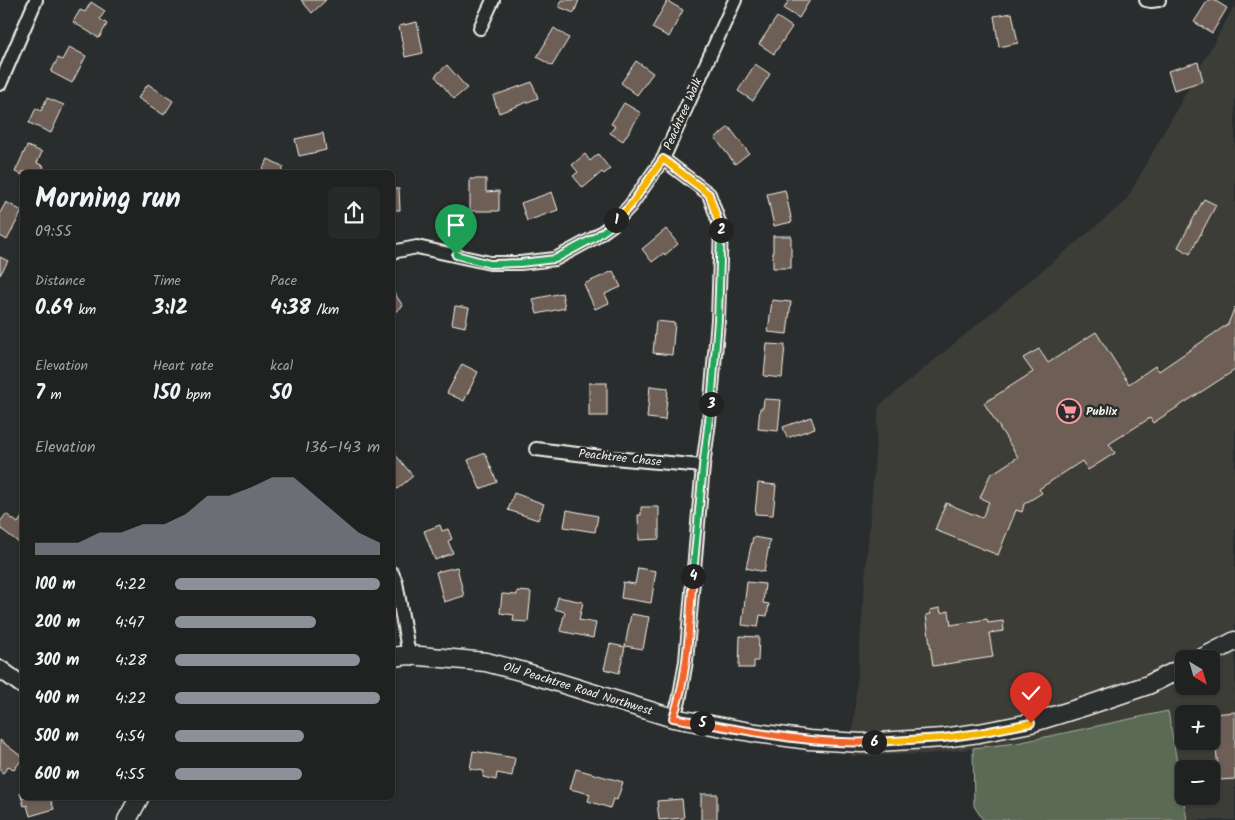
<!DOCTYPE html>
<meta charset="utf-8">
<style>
body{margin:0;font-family:Kalam,sans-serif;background:#282a2a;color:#f1f3f6;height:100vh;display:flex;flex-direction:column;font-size:19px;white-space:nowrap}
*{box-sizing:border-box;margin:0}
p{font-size:16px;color:#a2a4a5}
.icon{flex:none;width:28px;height:28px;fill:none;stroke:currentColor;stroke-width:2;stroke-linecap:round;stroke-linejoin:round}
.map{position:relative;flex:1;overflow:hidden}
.drawer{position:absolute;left:20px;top:170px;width:375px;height:630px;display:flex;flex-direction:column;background:#202222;border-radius:8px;box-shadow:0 1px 4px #0004,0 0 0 1px #3d3f40}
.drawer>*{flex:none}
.needle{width:32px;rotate:143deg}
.controls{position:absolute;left:1175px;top:650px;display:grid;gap:10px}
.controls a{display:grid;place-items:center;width:45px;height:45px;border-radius:8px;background:#202222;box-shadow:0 1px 4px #0004,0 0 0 1px #3d3f40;font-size:25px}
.pin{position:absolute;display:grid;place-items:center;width:42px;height:42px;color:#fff;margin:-51px -21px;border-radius:50% 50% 50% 0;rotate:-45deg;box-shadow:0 0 5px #0007}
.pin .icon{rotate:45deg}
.km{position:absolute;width:25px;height:25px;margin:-12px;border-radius:50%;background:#222;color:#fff;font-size:14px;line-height:25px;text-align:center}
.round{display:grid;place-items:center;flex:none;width:52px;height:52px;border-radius:8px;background:#282a2a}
.head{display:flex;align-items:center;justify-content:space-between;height:85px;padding:0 15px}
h1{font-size:28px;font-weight:800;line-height:38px}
.metrics{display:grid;grid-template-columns:repeat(3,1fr);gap:8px;height:85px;padding:5px 15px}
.metrics div{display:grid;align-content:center}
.metrics b{font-size:21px;font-weight:800}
.metrics small{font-size:14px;font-weight:400}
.metrics p{font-size:14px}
.chart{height:140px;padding:10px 15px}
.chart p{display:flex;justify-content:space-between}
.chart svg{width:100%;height:90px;margin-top:5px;fill:#8c9099;opacity:.7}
ul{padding:0 15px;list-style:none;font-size:16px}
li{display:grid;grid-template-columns:80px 60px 1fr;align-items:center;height:38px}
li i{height:12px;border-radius:6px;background:#8c9099}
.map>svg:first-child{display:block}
.built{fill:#3e3c39;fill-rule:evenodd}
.green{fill:#5a6b55;stroke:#a7ae9e}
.building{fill:#6d5e54;stroke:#f4f1e8}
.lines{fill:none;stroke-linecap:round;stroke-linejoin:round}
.minor-casing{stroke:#f4f1e8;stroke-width:16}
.tertiary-casing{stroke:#f4f1e8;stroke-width:20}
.secondary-casing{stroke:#f4f1e8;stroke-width:21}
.minor{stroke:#2a2d2e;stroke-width:12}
.tertiary{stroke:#2a2d2e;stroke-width:16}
.secondary{stroke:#2a2d2e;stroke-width:18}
.split-1-casing{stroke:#fff;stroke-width:10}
.split-2-casing{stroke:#fff;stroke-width:10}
.split-3-casing{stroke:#fff;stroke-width:10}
.split-4-casing{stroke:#fff;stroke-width:10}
.split-5-casing{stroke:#fff;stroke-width:10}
.split-6-casing{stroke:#fff;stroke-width:10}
.split-7-casing{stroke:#fff;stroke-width:10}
.split-1{stroke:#22a559;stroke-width:6}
.split-2{stroke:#f5b400;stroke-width:6}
.split-3{stroke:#22a559;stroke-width:6}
.split-4{stroke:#22a559;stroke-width:6}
.split-5{stroke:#f0652b;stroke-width:6}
.split-6{stroke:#f0652b;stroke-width:6}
.split-7{stroke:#f5b400;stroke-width:6}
.labels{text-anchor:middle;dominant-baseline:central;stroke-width:5;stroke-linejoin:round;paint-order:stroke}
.street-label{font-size:12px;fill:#f4f1e8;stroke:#2a2d2e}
.poi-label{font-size:12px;font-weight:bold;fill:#f4f1e8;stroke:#2a2d2e;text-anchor:start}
</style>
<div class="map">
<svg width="1235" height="820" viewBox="0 0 1235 820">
<rect width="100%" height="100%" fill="#2a2d2e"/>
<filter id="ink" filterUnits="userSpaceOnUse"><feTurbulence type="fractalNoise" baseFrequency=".02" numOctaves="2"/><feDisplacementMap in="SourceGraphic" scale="10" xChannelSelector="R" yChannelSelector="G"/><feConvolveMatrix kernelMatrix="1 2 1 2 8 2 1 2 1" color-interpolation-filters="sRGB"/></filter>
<g filter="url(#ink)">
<path class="built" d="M1235 5V820H1187L1167 712 1017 743 928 754 851 756 879 406 1125 202ZM1184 659H1211V686H1184ZM1184 714H1211V741H1184ZM1184 769H1211V796H1184Z"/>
<polygon class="green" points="1168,711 1187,820 983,820 974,806 973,748 1017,743"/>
<g class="building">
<polygon points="301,0 326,0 312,13"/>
<polygon points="562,0 579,0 574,13 559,7"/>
<polygon points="789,0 810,0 799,18 784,9"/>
<polygon points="1208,0 1214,0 1227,8 1212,33 1194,22"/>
<polygon points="667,1 683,10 669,37 652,28"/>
<polygon points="91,2 105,11 100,19 107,24 99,38 73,22 80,10 85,12"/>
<polygon points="1012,13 1018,43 999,47 994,16"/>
<polygon points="777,17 792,27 774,54 759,44"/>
<polygon points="417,22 423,53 405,57 399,26"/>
<polygon points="554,28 569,38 552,66 537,57"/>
<polygon points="69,47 86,56 72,83 51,72 58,58 62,60"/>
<polygon points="636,61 653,73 637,95 621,83"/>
<polygon points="1198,62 1203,81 1174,90 1168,71"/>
<polygon points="755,64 770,74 753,101 738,91"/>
<polygon points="447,65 467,88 454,99 435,76"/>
<polygon points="532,82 538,98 499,113 493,96"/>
<polygon points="148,84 173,101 164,115 138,98"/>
<polygon points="47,98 64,105 51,133 29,123 36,108 41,111"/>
<polygon points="624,103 641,113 623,141 610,133 615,126 611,124"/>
<polygon points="729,127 749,153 735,164 715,138"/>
<polygon points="323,133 326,150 299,156 295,139"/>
<polygon points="27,146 42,152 37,163 44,166 41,172 22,172 22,175 15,172"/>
<polygon points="585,154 590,161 598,154 610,169 604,174 602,172 583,188 573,176 578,172 572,165"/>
<polygon points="268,159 284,167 281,172 261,172"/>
<polygon points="470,179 486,179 486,192 499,191 499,211 470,211"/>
<polygon points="392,189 399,189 400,210 392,210"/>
<polygon points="785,190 792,222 774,226 767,194"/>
<polygon points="552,192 558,210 527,221 521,203"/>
<polygon points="1204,199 1216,205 1190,254 1178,247"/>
<polygon points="6,202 22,211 7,240 0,236 0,213"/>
<polygon points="666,229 678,244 665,255 664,253 652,262 642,249"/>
<rect x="773" y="236" width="18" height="32"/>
<polygon points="0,257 8,261 0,275"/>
<polygon points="613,271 621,287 605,294 609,303 595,309 584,284"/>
<polygon points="393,291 403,306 392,314 392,292"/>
<polygon points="562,293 565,308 537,314 533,299"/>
<polygon points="772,300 791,302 787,334 768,332"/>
<polygon points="455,306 469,308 465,327 452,324"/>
<polygon points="1235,307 1235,370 1153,423 1150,418 1109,444 1115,453 1088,470 1082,461 1039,489 1042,493 1024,504 1022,512 1016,510 998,555 935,530 946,503 982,518 989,502 980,498 990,475 1018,457 984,403 1033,372 1023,358 1039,349 1048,363 1096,332 1129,384 1155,366 1159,371 1228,324"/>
<polygon points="656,321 675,323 672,355 653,353"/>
<polygon points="767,344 785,345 782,378 764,376"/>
<polygon points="462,364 478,372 464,401 447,393"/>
<rect x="589" y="383" width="18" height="33"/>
<polygon points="650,386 668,388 665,420 647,418"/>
<polygon points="764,399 781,400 778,431 758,429 760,408 763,408"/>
<polygon points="811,417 815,428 787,438 783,427"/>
<polygon points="394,453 413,476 397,489 392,483 392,454"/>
<polygon points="485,453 497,482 480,489 468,460"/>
<polygon points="758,483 776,485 773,515 755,514"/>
<polygon points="514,493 544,504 538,520 508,510"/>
<polygon points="641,507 659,507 659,539 639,540 638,515 641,515"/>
<polygon points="567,510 598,516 595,532 564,527"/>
<polygon points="6,514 18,523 22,517 22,545 0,528 0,522"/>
<polygon points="440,525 442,531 448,529 452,539 448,541 453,553 435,560 424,531"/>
<polygon points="753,537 770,540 764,572 746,568"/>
<polygon points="457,567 464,596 444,602 436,572"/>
<polygon points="638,568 656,571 651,603 621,598 623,582 635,584"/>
<polygon points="747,582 765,584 763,603 769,604 767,616 760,615 758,627 742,625"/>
<polygon points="517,591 531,592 528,622 513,621 514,615 500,613 502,594 517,595"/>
<polygon points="558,597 583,602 579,620 596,623 593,638 560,631 565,612 555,609"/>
<polygon points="940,608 941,613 949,611 951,625 987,619 988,623 1003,621 1004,631 989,633 993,657 933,666 926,615 931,614 930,610"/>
<polygon points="631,614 649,617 643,649 625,646"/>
<polygon points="740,636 759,637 758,661 754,661 754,668 739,668"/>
<polygon points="610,644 625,647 619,673 604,669"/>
<polygon points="1235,712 1235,779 1219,780 1213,714"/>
<polygon points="0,740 22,757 22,759 14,770 9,766 3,773 0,771"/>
<polygon points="473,751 515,758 512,776 497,773 496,780 483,777 484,771 470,769"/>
<polygon points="576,769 623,782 617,800 613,799 610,808 588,801 590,794 570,789"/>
<polygon points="20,793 22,793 22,798 50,798 54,809 30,816 27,805 24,806"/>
<rect x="701" y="794" width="16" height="26"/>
<polygon points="682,799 684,818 659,820 657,801"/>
</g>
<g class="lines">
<defs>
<g id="minor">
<polyline points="1146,0 1151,1 1159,0"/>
<polyline points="480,28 493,0"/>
<polyline points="0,84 36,0"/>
<polyline points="663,159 709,194 721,228 718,320 709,422 703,466 686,661 679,701 673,718"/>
<polyline points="392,252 417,247 490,263 520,263 555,259 594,238 612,225 630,206 663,159 735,0"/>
<polyline points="536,449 602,457 703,466"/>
<polyline points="392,573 396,582 409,655"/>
</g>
<polyline id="tertiary" points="0,669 22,685"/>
<g id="secondary">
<polyline points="392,657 409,655 486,662 524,672 673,718 756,733 809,740 862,743 943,738 979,733 1031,723 1086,706 1148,685 1184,667"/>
<polyline points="1200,659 1235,641"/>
<polyline points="127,820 139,798"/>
</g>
</defs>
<use href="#minor" class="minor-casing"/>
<use href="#tertiary" class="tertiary-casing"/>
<use href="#secondary" class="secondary-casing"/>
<use href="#minor" class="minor"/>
<use href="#tertiary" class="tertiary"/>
<use href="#secondary" class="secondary"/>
</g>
</g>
<g class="lines" filter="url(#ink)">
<defs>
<polyline id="split-1" points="456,255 490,264 520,263 555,259 594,238 612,225 616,220"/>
<polyline id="split-2" points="616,220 630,206 663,159 709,194 721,230"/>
<polyline id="split-3" points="711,404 718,320 721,230"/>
<polyline id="split-4" points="693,576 703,466 711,404"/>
<path id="split-5" d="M693 576C689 623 689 673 673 718L702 723"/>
<path id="split-6" d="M702 723C759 733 817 745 874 742"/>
<polyline id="split-7" points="874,742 943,738 979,733 1031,723"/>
</defs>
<use href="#split-1" class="split-1-casing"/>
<use href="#split-2" class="split-2-casing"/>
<use href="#split-3" class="split-3-casing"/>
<use href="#split-4" class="split-4-casing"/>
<use href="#split-5" class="split-5-casing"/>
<use href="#split-6" class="split-6-casing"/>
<use href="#split-7" class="split-7-casing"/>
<use href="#split-1" class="split-1"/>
<use href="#split-2" class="split-2"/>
<use href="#split-3" class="split-3"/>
<use href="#split-4" class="split-4"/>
<use href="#split-5" class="split-5"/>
<use href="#split-6" class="split-6"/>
<use href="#split-7" class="split-7"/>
</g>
<defs>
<symbol id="supermarket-ring" viewBox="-11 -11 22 22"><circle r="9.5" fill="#2a2d2e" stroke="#ff9aa2" stroke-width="1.5"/><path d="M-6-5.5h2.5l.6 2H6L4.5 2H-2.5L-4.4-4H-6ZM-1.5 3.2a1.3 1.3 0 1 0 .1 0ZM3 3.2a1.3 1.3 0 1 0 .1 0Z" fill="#ff9aa2"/></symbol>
</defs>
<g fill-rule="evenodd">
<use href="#supermarket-ring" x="1055" y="397" width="28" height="28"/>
</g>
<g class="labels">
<g class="street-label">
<text transform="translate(683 114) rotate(-66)">Peachtree Walk</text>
<text transform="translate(620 458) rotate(6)">Peachtree Chase</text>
<text transform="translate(578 689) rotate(17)">Old Peachtree Road Northwest</text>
</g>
<g class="poi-label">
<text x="1086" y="411">Publix</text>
</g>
</g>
</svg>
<div class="controls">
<a><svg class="needle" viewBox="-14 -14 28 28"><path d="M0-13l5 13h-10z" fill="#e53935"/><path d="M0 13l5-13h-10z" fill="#a2a4a5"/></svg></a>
<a>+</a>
<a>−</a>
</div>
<div class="pin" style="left:456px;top:255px;background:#1e9e55"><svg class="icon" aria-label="arrive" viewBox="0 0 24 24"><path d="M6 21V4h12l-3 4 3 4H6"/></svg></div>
<div class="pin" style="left:1031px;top:723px;background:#d93025"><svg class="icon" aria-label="check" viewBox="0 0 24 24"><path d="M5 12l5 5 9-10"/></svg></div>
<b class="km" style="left:616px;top:220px">1</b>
<b class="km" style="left:721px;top:230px">2</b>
<b class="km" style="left:711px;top:404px">3</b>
<b class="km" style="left:693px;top:576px">4</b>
<b class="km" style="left:702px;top:723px">5</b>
<b class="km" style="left:874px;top:742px">6</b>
<section class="drawer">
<div class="head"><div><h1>Morning run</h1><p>09:55</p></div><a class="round"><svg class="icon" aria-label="share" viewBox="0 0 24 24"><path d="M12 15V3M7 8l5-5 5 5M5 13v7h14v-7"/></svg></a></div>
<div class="metrics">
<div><p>Distance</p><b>0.69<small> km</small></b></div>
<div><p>Time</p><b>3:12</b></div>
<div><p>Pace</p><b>4:38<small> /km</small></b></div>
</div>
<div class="metrics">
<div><p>Elevation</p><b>7<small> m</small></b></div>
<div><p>Heart rate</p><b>150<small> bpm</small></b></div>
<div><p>kcal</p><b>50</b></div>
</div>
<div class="chart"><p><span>Elevation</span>136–143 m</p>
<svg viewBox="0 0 160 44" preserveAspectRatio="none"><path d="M0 44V38L10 38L20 38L30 33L40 33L50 29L60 29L70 24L80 15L90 15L100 11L110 6L120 6L130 15L140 24L150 33L160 38V44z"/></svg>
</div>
<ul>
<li><b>100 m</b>4:22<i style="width:100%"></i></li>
<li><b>200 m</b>4:47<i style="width:69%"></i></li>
<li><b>300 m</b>4:28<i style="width:90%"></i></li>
<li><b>400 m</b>4:22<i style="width:100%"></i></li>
<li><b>500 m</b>4:54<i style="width:63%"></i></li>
<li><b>600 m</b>4:55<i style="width:62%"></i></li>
</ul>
</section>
</div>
